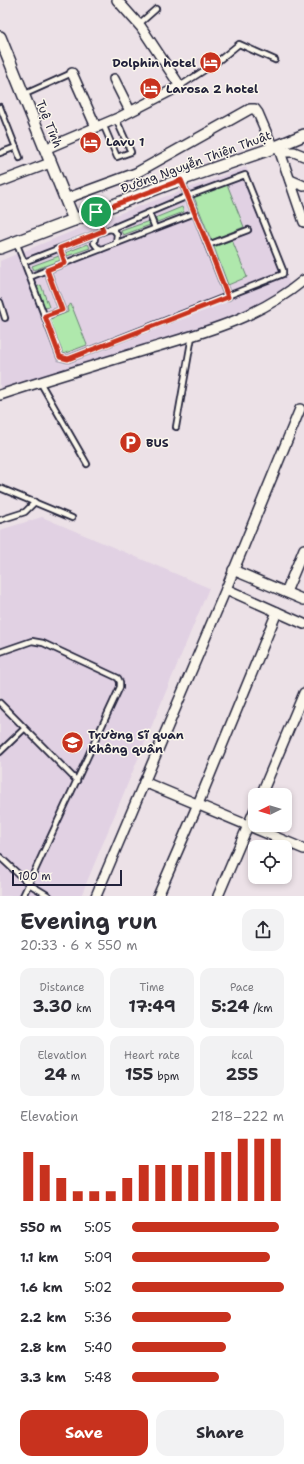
<!DOCTYPE html>
<meta charset="utf-8">
<style>
body{margin:0;font-family:"Shantell Sans",sans-serif;background:#f2f2f3;color:#2b2b33;height:100vh;display:flex;flex-direction:column;font-size:15px;white-space:nowrap}
*{box-sizing:border-box;margin:0}
p{font-size:13px;color:#7c7c81}
.icon{flex:none;width:22px;height:22px;fill:none;stroke:currentColor;stroke-width:2;stroke-linecap:round;stroke-linejoin:round}
.map{position:relative;height:896px;overflow:hidden}
.sheet{display:flex;flex-direction:column;background:#fff;flex:1}
.sheet>*{flex:none}
.needle{width:26px;rotate:265deg}
.controls{position:absolute;left:248px;top:788px;display:grid;gap:8px}
.controls a{display:grid;place-items:center;width:44px;height:44px;border-radius:8px;background:#fff;box-shadow:0 2px 6px #0003;font-size:20px}
.scale{position:absolute;left:12px;bottom:10px;width:110px;box-sizing:border-box;padding-left:4px;border:2px solid #22223b;border-top:0;font-size:11px;line-height:14px;white-space:nowrap;color:#22223b;-webkit-text-stroke:3px #fbf7ec;paint-order:stroke}
.pin{position:absolute;display:grid;place-items:center;width:34px;height:34px;color:#fff;margin:-17px;border:2px solid #fff;border-radius:50%;box-shadow:0 1px 4px #0007}
.round{display:grid;place-items:center;flex:none;width:42px;height:42px;border-radius:12px;background:#f2f2f3}
.overview{display:flex;align-items:center;justify-content:space-between;height:68px;padding:0 20px}
h1{font-size:22px;font-weight:700;line-height:30px}
.figures{display:grid;grid-template-columns:repeat(3,1fr);gap:6px;height:68px;padding:4px 20px}
.figures div{display:grid;align-content:center;border-radius:10px;background:#f2f2f3;text-align:center}
.figures b{font-size:17px;font-weight:700}
.figures small{font-size:11px;font-weight:400}
.figures p{font-size:11px}
.chart{height:112px;padding:8px 20px}
.chart p{display:flex;justify-content:space-between}
.chart svg{width:100%;height:72px;margin-top:4px;stroke:#c8321e;stroke-width:6}
.primary-button{display:flex;gap:8px;margin-top:auto;padding:8px 20px}
.primary-button a{flex:1;height:46px;border-radius:12px;background:#c8321e;color:#fff;font-size:16px;font-weight:700;line-height:46px;text-align:center}
.primary-button a+a{background:#f2f2f3;color:#2b2b33}
ul{padding:0 20px;list-style:none;font-size:13px}
li{display:grid;grid-template-columns:64px 48px 1fr;align-items:center;height:30px}
li i{height:10px;border-radius:5px;background:#c8321e}
.map>svg:first-child{display:block}
.built{fill:#e1d1e3}
.green{fill:#afe8ac;stroke:#688574}
.lines{fill:none;stroke-linecap:round;stroke-linejoin:round}
.service-casing{stroke:#22223b;stroke-width:8}
.minor-casing{stroke:#22223b;stroke-width:12}
.tertiary-casing{stroke:#22223b;stroke-width:14}
.service{stroke:#fbf7ec;stroke-width:4.5}
.minor{stroke:#fbf7ec;stroke-width:9}
.tertiary{stroke:#fbf7ec;stroke-width:11}
.route-casing{stroke:#fff;stroke-width:8}
.route{stroke:#c8321e;stroke-width:5}
.labels{text-anchor:middle;dominant-baseline:central;stroke-width:3;stroke-linejoin:round;paint-order:stroke}
.poi-label{font-size:12px;font-weight:bold;fill:#22223b;stroke:#fbf7ec;text-anchor:start}
.street-label{font-size:12px;fill:#22223b;stroke:#fbf7ec}
</style>
<div class="map">
<svg width="304" height="896" viewBox="0 0 304 896">
<rect width="100%" height="100%" fill="#ece1e7"/>
<filter id="ink" filterUnits="userSpaceOnUse"><feTurbulence type="fractalNoise" baseFrequency=".025" numOctaves="2"/><feDisplacementMap in="SourceGraphic" scale="8" xChannelSelector="R" yChannelSelector="G"/><feConvolveMatrix kernelMatrix="1 2 1 2 8 2 1 2 1" color-interpolation-filters="sRGB"/></filter>
<g filter="url(#ink)">
<g class="built">
<polygon points="246,167 291,288 259,306 208,326 131,352 0,392 0,261 88,225"/>
<polygon points="42,517 209,588 81,896 0,896 0,530"/>
</g>
<g class="green">
<polygon points="227,184 244,227 211,240 194,197"/>
<polygon points="182,207 184,212 157,222 155,218"/>
<polygon points="149,221 150,225 123,235 121,231"/>
<polygon points="232,240 247,277 228,285 214,247"/>
<polygon points="88,244 90,248 67,256 65,253"/>
<polygon points="59,256 61,260 34,270 32,266"/>
<polygon points="41,285 49,307 42,309 34,288"/>
<polygon points="71,304 87,345 63,354 49,322 50,319 68,312 67,307"/>
</g>
<g class="lines">
<defs>
<g id="service">
<polyline points="139,24 156,9"/>
<polyline points="180,86 217,62 239,44 275,60"/>
<polyline points="23,95 72,73"/>
<polyline points="0,107 20,158"/>
<polyline points="103,124 117,157 131,152 116,119"/>
<polyline points="0,153 16,147"/>
<polyline points="96,212 103,231"/>
<polyline points="149,213 155,228"/>
<polyline points="195,213 228,297"/>
<polyline points="96,234 24,262 60,357 68,359 283,274 283,270 245,175 188,196 110,229"/>
<polyline points="16,242 24,262"/>
<polyline points="208,245 248,230"/>
<polyline points="60,248 65,263"/>
<polyline points="101,249 97,247 94,243 96,234 110,229 114,230 117,234 116,243"/>
<polyline points="30,277 47,270"/>
<polyline points="0,302 5,318"/>
<polyline points="45,316 62,310 47,270 195,213 181,180"/>
<polyline points="40,382 87,464"/>
<polyline points="176,427 192,336"/>
<polyline points="0,488 72,518"/>
<polyline points="0,520 25,512 35,502"/>
<polyline points="0,652 32,641 43,643 118,678 120,682 120,687 23,896"/>
<polyline points="0,703 77,781"/>
<polyline points="0,752 24,729"/>
<polyline points="0,857 29,884 49,896"/>
</g>
<g id="minor">
<polyline points="72,73 96,127"/>
<polyline points="114,79 130,111"/>
<polyline points="278,146 304,222"/>
<polyline points="45,149 118,118 180,86 141,27 117,0"/>
<polyline points="280,152 294,152 304,156"/>
<polyline points="290,180 304,186"/>
<polyline points="0,182 50,163"/>
<polyline points="65,199 136,173 250,109 255,109 258,113 273,148"/>
<path d="M0 395C48 379 96 365 145 350 202 333 257 319 304 280"/>
<polyline points="233,570 304,600"/>
<polyline points="226,589 304,624"/>
<polyline points="286,592 304,549"/>
<polyline points="144,782 304,849"/>
<polyline points="261,795 304,693"/>
<polyline points="96,896 226,589 300,409"/>
<polyline points="158,896 198,804 277,612"/>
<polyline points="218,896 255,809"/>
</g>
<g id="tertiary">
<polyline points="0,37 74,220"/>
<polyline points="0,248 169,184 273,148 304,135"/>
</g>
</defs>
<use href="#service" class="service-casing"/>
<use href="#minor" class="minor-casing"/>
<use href="#tertiary" class="tertiary-casing"/>
<use href="#service" class="service"/>
<use href="#minor" class="minor"/>
<use href="#tertiary" class="tertiary"/>
</g>
</g>
<g class="lines" filter="url(#ink)">
<defs>
<polygon id="route" points="181,180 208,245 228,297 68,359 60,357 45,316 62,310 47,270 65,263 60,248 103,231 96,212"/>
</defs>
<use href="#route" class="route-casing"/>
<use href="#route" class="route"/>
</g>
<defs>
<symbol id="hotel-disc" viewBox="-11 -11 22 22"><circle r="9.5" fill="#c8321e" stroke="#fbf7ec"/><path d="M-6-4.5h1.5V1H6V5H4.5V3h-9V5H-6ZM-4 0a1.8 1.8 0 1 1 3.6 0ZM.5 0V-2.5h3Q6-2.5 6 0Z" fill="#fff"/></symbol>
<symbol id="parking-disc" viewBox="-11 -11 22 22"><circle r="9.5" fill="#c8321e" stroke="#fbf7ec"/><path d="M-3.5-5.5H1a3.5 3.5 0 0 1 0 7H-1V5.5H-3.5ZM-1-3.4V-.6H.8a1.4 1.4 0 0 0 0-2.8Z" fill="#fff"/></symbol>
<symbol id="university-disc" viewBox="-11 -11 22 22"><circle r="9.5" fill="#c8321e" stroke="#fbf7ec"/><path d="M0-5L7-2L0 1L-7-2ZM-4 1L0 2.5L4 1V4Q0 6-4 4Z" fill="#fff"/></symbol>
</defs>
<g fill-rule="evenodd">
<use href="#hotel-disc" x="198" y="50" width="25" height="25"/>
<use href="#hotel-disc" x="138" y="76" width="25" height="25"/>
<use href="#hotel-disc" x="78" y="130" width="25" height="25"/>
<use href="#parking-disc" x="118" y="430" width="25" height="25"/>
<use href="#university-disc" x="60" y="730" width="25" height="25"/>
</g>
<g class="labels">
<g class="poi-label">
<text x="196" y="63" text-anchor="end">Dolphin hotel</text>
<text x="166" y="89">Larosa 2 hotel</text>
<text x="106" y="142">Lavu 1</text>
<text x="146" y="443">BUS</text>
<text x="88" y="735">Trường Sĩ quan<tspan x="88" dy="14">Không quân</tspan></text>
</g>
<g class="street-label">
<text transform="translate(49 124) rotate(68)">Tuệ Tĩnh</text>
<text transform="translate(196 162) rotate(-20)">Đường Nguyễn Thiện Thuật</text>
</g>
</g>
</svg>
<div class="controls">
<a><svg class="needle" viewBox="-14 -14 28 28"><path d="M0-13l5 13h-10z" fill="#e53935"/><path d="M0 13l5-13h-10z" fill="#7c7c81"/></svg></a>
<a><svg class="icon" aria-label="locate" viewBox="0 0 24 24"><circle cx="12" cy="12" r="6"/><path d="M12 2v4M12 18v4M2 12h4M18 12h4"/></svg></a>
</div>
<div class="scale">100 m</div>
<div class="pin" style="left:96px;top:212px;background:#1e9e55"><svg class="icon" aria-label="arrive" viewBox="0 0 24 24"><path d="M6 21V4h12l-3 4 3 4H6"/></svg></div>
</div>
<section class="sheet">
<div class="overview"><div><h1>Evening run</h1><p>20:33 · 6 × 550 m</p></div><a class="round"><svg class="icon" aria-label="share" viewBox="0 0 24 24"><path d="M12 15V3M7 8l5-5 5 5M5 13v7h14v-7"/></svg></a></div>
<div class="figures">
<div><p>Distance</p><b>3.30<small> km</small></b></div>
<div><p>Time</p><b>17:49</b></div>
<div><p>Pace</p><b>5:24<small> /km</small></b></div>
</div>
<div class="figures">
<div><p>Elevation</p><b>24<small> m</small></b></div>
<div><p>Heart rate</p><b>155<small> bpm</small></b></div>
<div><p>kcal</p><b>255</b></div>
</div>
<div class="chart"><p><span>Elevation</span>218–222 m</p>
<svg viewBox="0 0 160 44" preserveAspectRatio="none"><path d="M5 44V14M15 44V22M25 44V30M35 44V38M45 44V38M55 44V38M65 44V30M75 44V22M85 44V22M95 44V22M105 44V22M115 44V14M125 44V14M135 44V6M145 44V6M155 44V6"/></svg>
</div>
<ul>
<li><b>550 m</b>5:05<i style="width:97%"></i></li>
<li><b>1.1 km</b>5:09<i style="width:91%"></i></li>
<li><b>1.6 km</b>5:02<i style="width:100%"></i></li>
<li><b>2.2 km</b>5:36<i style="width:65%"></i></li>
<li><b>2.8 km</b>5:40<i style="width:62%"></i></li>
<li><b>3.3 km</b>5:48<i style="width:57%"></i></li>
</ul>
<div class="primary-button"><a>Save</a><a>Share</a></div>
</section>
